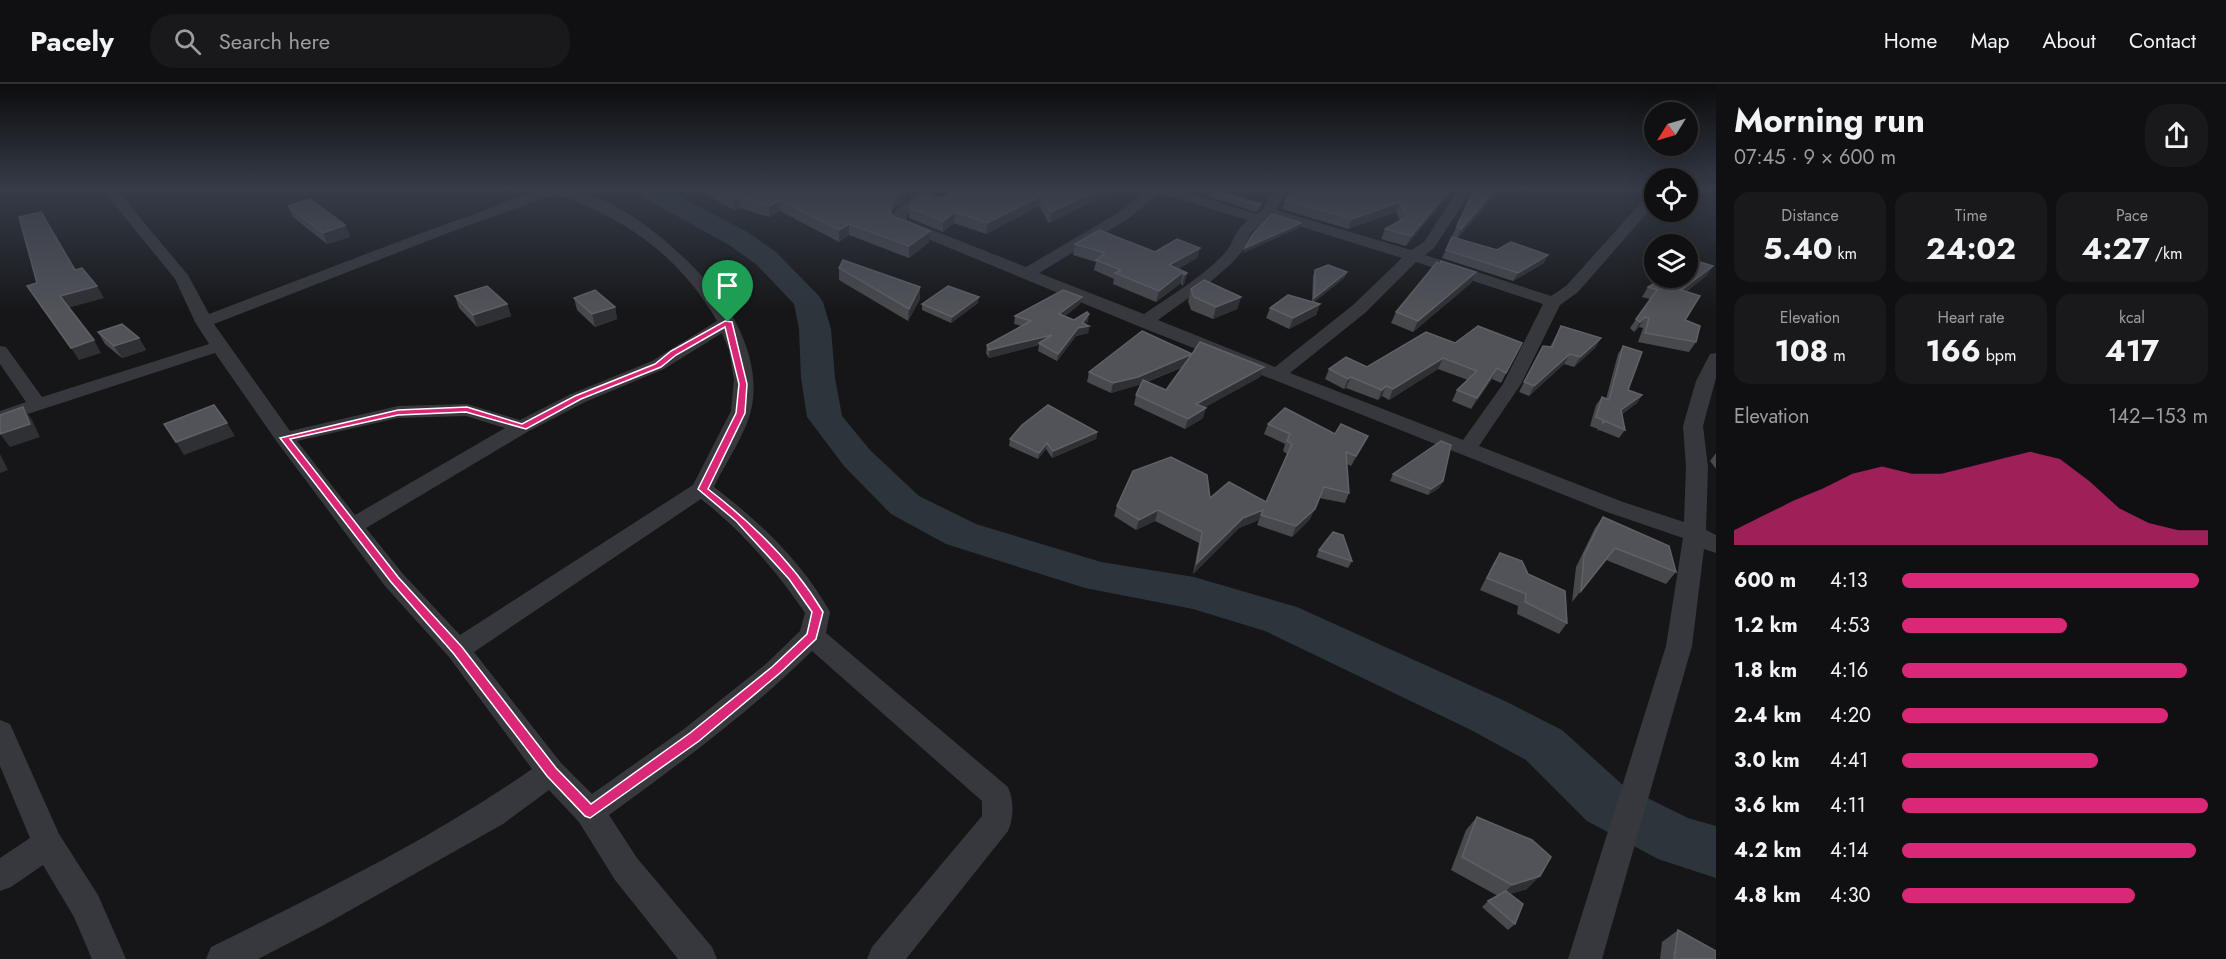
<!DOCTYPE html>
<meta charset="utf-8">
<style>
body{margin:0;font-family:Jost,sans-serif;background:#19191b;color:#f1f3f6;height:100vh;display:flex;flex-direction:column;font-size:22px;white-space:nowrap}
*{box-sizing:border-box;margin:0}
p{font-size:20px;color:#9c9d9f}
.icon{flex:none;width:33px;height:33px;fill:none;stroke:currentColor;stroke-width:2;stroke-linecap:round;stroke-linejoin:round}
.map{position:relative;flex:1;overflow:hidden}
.panel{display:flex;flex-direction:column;background:#101012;width:510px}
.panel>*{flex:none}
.needle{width:39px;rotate:233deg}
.fabs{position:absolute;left:1644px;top:18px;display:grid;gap:12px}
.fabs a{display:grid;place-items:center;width:54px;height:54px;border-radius:50%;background:#101012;box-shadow:0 6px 24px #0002,0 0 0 2px #303032;font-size:30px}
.pin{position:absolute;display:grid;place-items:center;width:51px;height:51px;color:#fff;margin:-62px -26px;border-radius:50% 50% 50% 0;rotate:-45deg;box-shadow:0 0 6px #0007}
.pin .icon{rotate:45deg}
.round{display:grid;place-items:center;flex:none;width:63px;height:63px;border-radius:24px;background:#19191b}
.head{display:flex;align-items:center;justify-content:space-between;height:102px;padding:0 18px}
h1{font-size:33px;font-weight:700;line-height:45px}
.stats{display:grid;grid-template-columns:repeat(3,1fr);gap:9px;height:102px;padding:6px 18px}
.stats div{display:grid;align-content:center;border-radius:15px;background:#19191b;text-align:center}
.stats b{font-size:30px;font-weight:700}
.stats small{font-size:16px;font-weight:400}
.stats p{font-size:16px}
.chart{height:168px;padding:12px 18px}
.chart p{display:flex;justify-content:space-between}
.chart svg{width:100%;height:108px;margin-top:6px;fill:#db2777;opacity:.7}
ul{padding:0 18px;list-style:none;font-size:20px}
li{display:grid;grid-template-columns:96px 72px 1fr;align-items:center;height:45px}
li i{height:15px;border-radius:8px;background:#db2777}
header{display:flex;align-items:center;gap:36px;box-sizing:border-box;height:84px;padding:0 30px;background:#101012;border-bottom:2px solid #303032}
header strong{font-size:28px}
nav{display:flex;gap:33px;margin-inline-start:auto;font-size:21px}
.search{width:420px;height:54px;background:#19191b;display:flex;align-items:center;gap:15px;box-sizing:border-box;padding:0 21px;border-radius:24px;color:#9c9d9f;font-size:22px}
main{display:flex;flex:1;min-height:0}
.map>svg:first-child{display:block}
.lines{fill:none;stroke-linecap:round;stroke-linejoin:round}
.river{fill:#2c353c;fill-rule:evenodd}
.street{fill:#37383d;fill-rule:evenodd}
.wall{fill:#47494d;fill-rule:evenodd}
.shaded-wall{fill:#2f3033}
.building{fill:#525359;stroke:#5f6168;stroke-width:1.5}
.route{fill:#db2777;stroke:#fff;stroke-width:1.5;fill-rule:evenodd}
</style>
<header>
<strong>Pacely</strong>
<div class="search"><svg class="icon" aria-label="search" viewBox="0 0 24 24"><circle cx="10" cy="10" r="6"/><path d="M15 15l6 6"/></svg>Search here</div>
<nav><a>Home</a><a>Map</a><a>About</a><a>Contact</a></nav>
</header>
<main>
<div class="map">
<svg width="1716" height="875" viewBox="0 0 1716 875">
<rect width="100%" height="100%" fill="#161618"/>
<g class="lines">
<polygon class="river" points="634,105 665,105 749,149 776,168 819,212 823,218 831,245 835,294 842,332 870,366 919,412 976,440 1101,478 1194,493 1297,523 1507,618 1562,646 1625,703 1688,734 1716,742 1716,794 1658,775 1587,737 1526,676 1471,646 1265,547 1193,525 1085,504 946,460 891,430 844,382 807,333 801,294 799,245 794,220 756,180 729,161 637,110"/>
<g class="street">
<path d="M102 105H116L188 191 209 230C299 196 389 160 480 128 506 119 538 101 567 105 620 113 677 163 711 202 739 234 763 286 750 330 744 352 724 382 714 403 759 437 803 479 830 528L826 549 1008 703C1014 717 1014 733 1008 747L906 875H867L872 863 982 732V717L812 567C750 628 679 680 609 731L637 774 712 863 717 875H678L615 796 579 738 549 706 503 740 324 841 258 875H206L211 863C320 809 432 755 532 685L449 573 385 502 277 358 215 269 0 339V327L26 318 0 280V262L6 263 42 313 209 260 195 238 175 195ZM556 110C626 134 680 173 717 237L652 277 571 310 520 336 467 320 398 322 290 347 214 240 453 147ZM722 249 729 266 734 296 731 327 693 401 460 551 403 490 366 444 529 347 585 318 664 285ZM466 332 505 344 355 431 297 357 398 334ZM701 415C742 447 776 486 805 529L800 547 767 579 684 645 592 710 561 679 474 568Z"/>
<path d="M922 105H937L907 131V136L1026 183 1118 129 1148 105H1174L1257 130 1263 125 1275 105H1289L1276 126 1411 166 1424 158 1454 112 1456 105H1470L1468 112 1434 164 1425 171 1551 212 1566 202 1649 110 1654 109V121L1578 208 1560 221 1521 300 1479 362 1623 418 1684 438 1686 383 1683 342 1696 297 1710 270 1716 269V294L1703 342 1708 383 1706 446 1716 451V469L1704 465 1692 562 1602 875H1568L1666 562 1683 454 1607 428 1138 242 894 141 892 138 895 127ZM1159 109 1248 136C1233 148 1235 158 1224 170 1201 194 1170 212 1144 230L1039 189 1128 135ZM1270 133 1402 174 1353 221 1275 283 1158 236 1208 200 1233 178 1245 164 1250 150ZM1416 178 1543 220 1503 300 1463 356 1290 289 1365 229Z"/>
<polygon points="0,636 10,640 59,750 98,811 126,875 92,875 74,833 43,781 11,803 0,807 0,774 30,754 0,682"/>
</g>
</g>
<g class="wall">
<polygon points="704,105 839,105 843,107 874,105 906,105 904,117 893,126 892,130 929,158 909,174 849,151 839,158 780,127 769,133 740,124 734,126 705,110"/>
<polygon points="1036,105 1117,105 1049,139 1039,122 986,150 954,139 943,148 909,134 910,121 943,114"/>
<polygon points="1212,105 1261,120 1259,126 1256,128 1210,113"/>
<polygon points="1453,105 1406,162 1381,155 1385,145 1400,137 1396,128 1348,145 1282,125 1285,116"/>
<polygon points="1474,105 1497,109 1457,155 1544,179 1513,197 1442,174"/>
<polygon points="288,122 345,141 350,153 327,160 293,133"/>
<polygon points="1075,160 1155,168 1200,164 1197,174 1178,185 1187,189 1184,200 1182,202 1181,199 1156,218 1113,200 1114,195 1094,186 1096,178 1073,171"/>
<polygon points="839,184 920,203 920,215 908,237 839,196"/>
<polygon points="1315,186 1347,188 1344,194 1314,218 1320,220 1316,231 1289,245 1266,234 1270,224 1312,218 1313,192"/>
<polygon points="1476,188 1471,199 1413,248 1391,239 1396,228"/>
<polygon points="1707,191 1686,208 1685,236 1696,258 1689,268 1638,258 1643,244 1639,243 1634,248 1630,244 1650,215 1642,213 1648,203"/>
<polygon points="1191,205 1241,213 1237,225 1213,235 1191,226 1188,217"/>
<polygon points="455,212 507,220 511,232 477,243 459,224"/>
<polygon points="1082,213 1080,220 1065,232 1074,236 1088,237 1085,240 1089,242 1088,249 1076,252 1057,277 1038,267 1039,261 989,274 986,269 987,261 1022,242 1014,240 1015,232"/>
<polygon points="574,214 615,223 617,235 595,243 577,226"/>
<polygon points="978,219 951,239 922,226 922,220"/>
<polygon points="1561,242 1596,263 1574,283 1564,280 1529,312 1519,308 1543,262 1550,263"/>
<polygon points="98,248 139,254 146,266 122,274 105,260"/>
<polygon points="1455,259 1522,259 1501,299 1492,295 1471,325 1452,317 1457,306 1468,296 1438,285 1389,316 1382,312 1378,316 1346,304 1344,305 1325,295 1329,285 1367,283"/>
<polygon points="1623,262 1628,306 1642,311 1637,319 1622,330 1625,346 1619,354 1599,346 1597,347 1598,345 1590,342 1596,321 1602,313 1606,315 1618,270"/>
<path d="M1192 270 1264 283 1260 293 1205 323 1203 334 1185 345 1134 321 1136 311 1141 300 1111 309 1087 298 1089 288ZM1183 283 1166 306 1147 298Z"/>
<polygon points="1268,340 1335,350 1368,352 1363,362 1351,382 1347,380 1349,409 1345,419 1319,414 1310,435 1292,453 1257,441 1259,436 1239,444 1193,490 1199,459 1155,437 1136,446 1114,432 1117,422 1210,414 1266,418 1287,370 1283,367 1285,360 1264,350"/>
<polygon points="1097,348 1096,355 1052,374 1046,365 1038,375 1009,362 1010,355"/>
<polygon points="1716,369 1716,385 1710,377"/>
<polygon points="1393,390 1443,397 1439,404 1428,411 1390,397"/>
<polygon points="1603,433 1676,488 1666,500 1606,476 1572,518 1576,483 1595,444"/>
<polygon points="1319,466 1352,477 1348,484 1316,473"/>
<polygon points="1500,469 1528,490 1567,539 1559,550 1517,530 1518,522 1480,506 1493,480"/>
<polygon points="1477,733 1527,805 1510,810 1515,840 1508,846 1482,823 1488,817 1498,812 1451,786 1466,746"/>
<polygon points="1678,846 1716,875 1660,875 1662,858"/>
</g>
<g class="shaded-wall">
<polygon points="904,105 906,105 904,117 893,126 890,139 890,128 893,115"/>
<polygon points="1098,105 1117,105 1049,139 1051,128"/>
<polygon points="1450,105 1453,105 1406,162 1411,152"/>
<polygon points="1496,105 1498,105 1497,109 1456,156 1461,145"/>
<polygon points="1041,112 1039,122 986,150 987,139"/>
<polygon points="739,113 740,124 734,126 733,115"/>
<polygon points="779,116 780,127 769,133 769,122"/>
<polygon points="1400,118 1396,128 1348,145 1352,135"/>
<polygon points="955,128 954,139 943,148 943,137"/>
<polygon points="1301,139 1299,144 1243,169 1245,164"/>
<polygon points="849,140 849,151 839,158 839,146"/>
<polygon points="345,141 350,153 327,160 323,149"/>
<polygon points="930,147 929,158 909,174 909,162"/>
<polygon points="1200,164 1197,174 1166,192 1169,181"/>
<polygon points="1548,171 1544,179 1513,197 1518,189"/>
<polygon points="1713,182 1707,191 1675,216 1681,206"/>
<polygon points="1183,188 1181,199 1156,218 1159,207"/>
<polygon points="1347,188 1344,194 1312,220 1314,214"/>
<polygon points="1476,188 1471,199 1413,248 1418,237"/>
<polygon points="1187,189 1184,200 1182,202 1184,191"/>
<polygon points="97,202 104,214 68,224 60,212"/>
<polygon points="920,203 920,215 908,237 909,225"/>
<polygon points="979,213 978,219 951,239 952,233"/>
<polygon points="1082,213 1080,220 1058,237 1059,230"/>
<polygon points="1241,213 1237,225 1213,235 1216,223"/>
<polygon points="507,220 511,232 477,243 473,231"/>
<polygon points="1320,220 1316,231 1289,245 1293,234"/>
<polygon points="615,223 617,235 595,243 592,230"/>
<polygon points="1089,230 1088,237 1083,243 1089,242 1088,249 1076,252 1057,277 1058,270"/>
<polygon points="1645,233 1639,243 1634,248 1640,238"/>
<polygon points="1052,251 1039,259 1039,261 989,274 989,266"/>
<polygon points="139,254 146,266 122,274 114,262"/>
<polygon points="1601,254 1596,263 1574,283 1580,273"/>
<polygon points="94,256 101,269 79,276 71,264"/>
<polygon points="1192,270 1189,280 1136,302 1111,309 1113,299"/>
<polygon points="1570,270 1564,280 1529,312 1534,302"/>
<polygon points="1443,274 1438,285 1389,316 1393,305"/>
<polygon points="1264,283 1260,293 1193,330 1196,320"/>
<polygon points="1497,284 1492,295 1471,325 1477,314"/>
<polygon points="1351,293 1346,304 1344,305 1348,295"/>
<polygon points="1386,302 1382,312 1378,316 1382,306"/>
<polygon points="1642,311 1637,319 1615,334 1621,326"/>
<polygon points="23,323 32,336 40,353 10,363 0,350"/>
<polygon points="1206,324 1203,334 1185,345 1188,335"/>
<polygon points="227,339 235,352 184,371 176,358"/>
<polygon points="1097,348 1096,355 1052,374 1053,367"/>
<polygon points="1368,352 1363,362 1351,382 1356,372"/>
<polygon points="1047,359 1046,365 1038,375 1039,369"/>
<polygon points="0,370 8,386 0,389"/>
<polygon points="1443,397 1439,404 1428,411 1431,405"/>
<polygon points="1315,425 1310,435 1292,453 1296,442"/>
<polygon points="1158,426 1155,437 1136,446 1139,436"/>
<polygon points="1263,426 1259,436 1239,444 1193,490 1197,479 1243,434"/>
<polygon points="1540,792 1527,805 1500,813 1512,801"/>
</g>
<g class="building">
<polygon points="714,105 839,105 843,107 848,105 904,105 893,115 890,128 893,132 930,147 909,162 849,140 839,146 779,116 769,122 739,113 733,115"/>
<polygon points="956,105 1033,105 1037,106 1037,105 1098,105 1051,128 1041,112 987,139 955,128 943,137 910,124 910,121 923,110 943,114"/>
<polygon points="1212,105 1261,120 1258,122 1211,108"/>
<polygon points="1294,105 1450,105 1411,152 1385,145 1407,133 1400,118 1352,135 1285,116"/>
<polygon points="1474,105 1496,105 1461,145 1457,142"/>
<polygon points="310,115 345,141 323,149 288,122"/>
<polygon points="41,128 75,186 82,184 97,202 60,212 94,256 71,264 27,202 37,199 19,133"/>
<polygon points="1272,130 1301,139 1245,164 1252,151"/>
<polygon points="1099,146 1155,168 1177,155 1200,164 1169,181 1187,189 1184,191 1183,188 1159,207 1115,189 1121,186 1096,176 1105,169 1075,160"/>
<polygon points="1452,153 1497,166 1511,158 1548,171 1518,189 1446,166"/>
<polygon points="1690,175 1713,182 1681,206 1700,212 1685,236 1700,242 1696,258 1645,249 1649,234 1645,233 1640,238 1636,235 1657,206 1648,203 1663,194 1688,194 1688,176"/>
<polygon points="843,176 920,203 909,225 839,184"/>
<polygon points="1441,177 1476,188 1418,237 1396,228 1437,178 1440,180"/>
<polygon points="1328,181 1347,188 1314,214 1315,186"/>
<polygon points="1204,196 1241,213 1216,223 1194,213 1191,205"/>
<polygon points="487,202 507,220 473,231 455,212"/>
<polygon points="948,202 979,213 952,233 922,220"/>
<polygon points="595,206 615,223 592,230 574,214"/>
<polygon points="1063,206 1082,213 1059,230 1074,236 1087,228 1089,230 1082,239 1089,242 1078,244 1058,270 1039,259 1052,251 989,266 987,261 1031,237 1015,232"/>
<polygon points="1288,211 1320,220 1293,234 1270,224"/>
<polygon points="122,240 139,254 114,262 98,248"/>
<polygon points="1478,242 1522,259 1506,289 1497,284 1477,314 1457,306 1477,287 1443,274 1393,305 1386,302 1382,306 1351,293 1348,295 1329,285 1346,273 1367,283 1426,248 1455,259"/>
<polygon points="1561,242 1601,254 1580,273 1570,270 1534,302 1524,298 1543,262 1552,263"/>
<polygon points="1142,247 1192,270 1200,258 1264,283 1196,320 1206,324 1188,335 1136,311 1143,296 1166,306 1192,270 1138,293 1113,299 1089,288"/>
<polygon points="1623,262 1642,268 1628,306 1642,311 1621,326 1625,346 1605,337 1603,339 1603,336 1596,333 1602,313 1609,316"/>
<polygon points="214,321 227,339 176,358 164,340"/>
<polygon points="1048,321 1097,348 1053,367 1047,359 1039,369 1010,355 1022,341"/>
<polygon points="23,323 30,340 0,350 0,331"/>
<polygon points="1285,324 1335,350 1341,340 1368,352 1356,372 1346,368 1349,409 1324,403 1315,425 1296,442 1261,431 1263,426 1243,434 1197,479 1202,448 1158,426 1139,436 1117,422 1133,387 1171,373 1207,391 1210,414 1229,398 1266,418 1292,360 1287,357 1290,350 1268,340"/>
<polygon points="1441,357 1451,361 1443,397 1431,405 1393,390"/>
<polygon points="1603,433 1669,462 1676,488 1615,464 1581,507 1584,471"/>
<polygon points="1333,448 1343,451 1352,477 1319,466"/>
<polygon points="1500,469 1522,477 1528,490 1565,507 1567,539 1525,518 1526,510 1487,494"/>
<polygon points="1477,733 1532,756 1551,773 1540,792 1512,801 1462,773"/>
<polygon points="1506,807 1523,820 1515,840 1488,817"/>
<polygon points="1678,846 1716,867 1716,875 1674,875"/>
</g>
<linearGradient id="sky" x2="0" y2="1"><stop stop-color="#0c0c0d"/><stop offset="0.46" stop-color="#363c48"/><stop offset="1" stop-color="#363c48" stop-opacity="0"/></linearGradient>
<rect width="1716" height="228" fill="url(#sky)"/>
<path class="route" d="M725 237 732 238 747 300 745 329 708 405C752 439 794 479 823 528L816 555 780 589 699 657 590 734 585 732 547 692 454 570 391 498 280 354 398 326 467 323 522 340 575 312 655 280 671 267ZM725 243 739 300 736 329 698 405 736 437 789 495 812 528 807 550 772 583 690 649 591 720 556 684 462 563 398 493 290 355 398 331 466 328 526 345 581 315 661 283 676 271Z"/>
</svg>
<div class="fabs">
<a><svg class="needle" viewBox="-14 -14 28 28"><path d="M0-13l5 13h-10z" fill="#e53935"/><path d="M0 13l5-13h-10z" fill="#9c9d9f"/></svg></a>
<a><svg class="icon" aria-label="locate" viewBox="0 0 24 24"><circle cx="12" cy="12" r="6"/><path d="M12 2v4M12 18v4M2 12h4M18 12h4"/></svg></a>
<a><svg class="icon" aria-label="layers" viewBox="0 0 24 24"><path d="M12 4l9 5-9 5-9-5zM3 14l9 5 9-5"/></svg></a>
</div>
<div class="pin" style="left:728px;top:238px;background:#1e9e55"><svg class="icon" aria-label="arrive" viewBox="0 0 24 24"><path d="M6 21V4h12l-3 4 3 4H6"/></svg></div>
</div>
<section class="panel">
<div class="head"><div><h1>Morning run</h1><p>07:45 · 9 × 600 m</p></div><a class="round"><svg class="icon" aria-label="share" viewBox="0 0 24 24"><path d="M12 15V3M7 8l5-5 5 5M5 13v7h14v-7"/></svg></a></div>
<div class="stats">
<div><p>Distance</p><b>5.40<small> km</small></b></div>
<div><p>Time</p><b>24:02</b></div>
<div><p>Pace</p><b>4:27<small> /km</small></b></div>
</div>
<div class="stats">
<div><p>Elevation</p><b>108<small> m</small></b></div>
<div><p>Heart rate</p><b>166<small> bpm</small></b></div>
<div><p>kcal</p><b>417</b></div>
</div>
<div class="chart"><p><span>Elevation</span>142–153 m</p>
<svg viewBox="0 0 160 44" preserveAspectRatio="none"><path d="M0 44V38L10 32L20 26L30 21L40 15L50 12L60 15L70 15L80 12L90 9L100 6L110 9L120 18L130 29L140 35L150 38L160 38V44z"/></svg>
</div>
<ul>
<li><b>600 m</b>4:13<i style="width:97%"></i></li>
<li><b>1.2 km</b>4:53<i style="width:54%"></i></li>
<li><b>1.8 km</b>4:16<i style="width:93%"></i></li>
<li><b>2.4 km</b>4:20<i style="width:87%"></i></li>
<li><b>3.0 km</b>4:41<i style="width:64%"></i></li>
<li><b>3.6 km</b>4:11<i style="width:100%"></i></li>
<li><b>4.2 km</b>4:14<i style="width:96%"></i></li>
<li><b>4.8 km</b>4:30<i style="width:76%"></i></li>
</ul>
</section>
</main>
